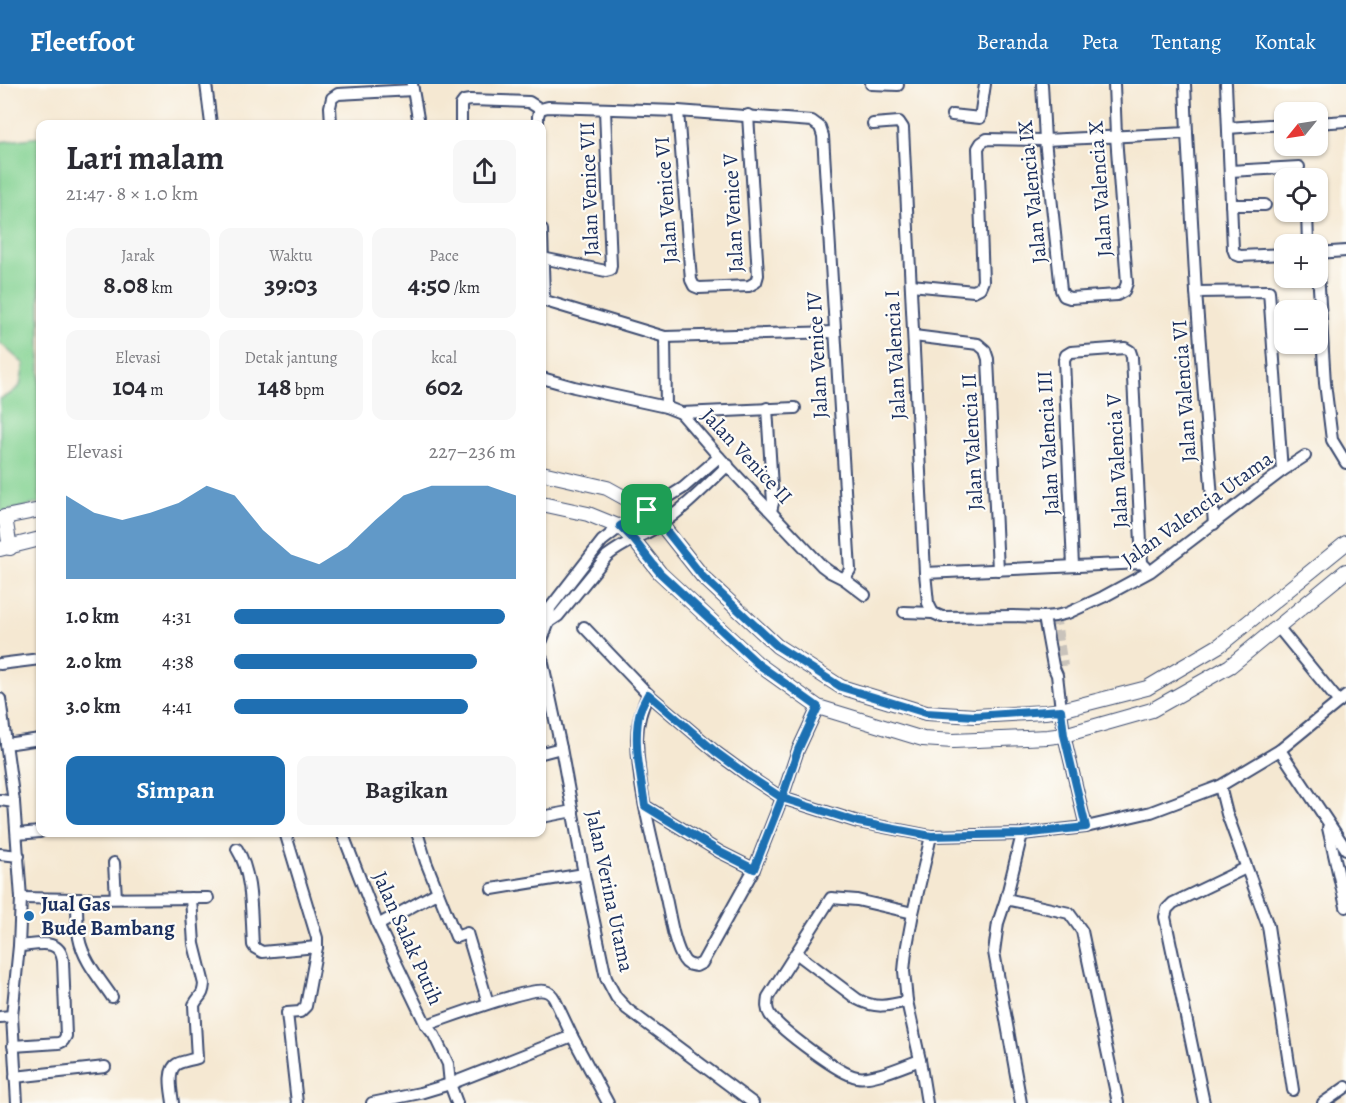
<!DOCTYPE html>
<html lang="id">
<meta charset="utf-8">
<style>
body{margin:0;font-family:Alegreya,serif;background:#f7f7f7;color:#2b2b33;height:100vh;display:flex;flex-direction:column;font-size:22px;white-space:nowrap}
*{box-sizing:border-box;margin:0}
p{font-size:20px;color:#7c7c81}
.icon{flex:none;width:33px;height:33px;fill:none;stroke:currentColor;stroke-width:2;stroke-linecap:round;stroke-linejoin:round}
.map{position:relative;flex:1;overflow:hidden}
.details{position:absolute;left:36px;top:36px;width:510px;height:717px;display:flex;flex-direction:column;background:#fff;border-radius:12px;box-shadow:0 2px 4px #0004}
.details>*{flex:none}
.needle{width:39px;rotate:240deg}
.controls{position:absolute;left:1274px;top:18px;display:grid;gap:12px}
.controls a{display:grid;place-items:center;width:54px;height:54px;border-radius:12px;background:#fff;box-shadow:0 2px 4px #0004;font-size:30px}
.pin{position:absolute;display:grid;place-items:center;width:51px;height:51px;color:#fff;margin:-26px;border-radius:12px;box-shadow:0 3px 9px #0006}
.round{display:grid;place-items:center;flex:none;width:63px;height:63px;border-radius:12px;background:#f7f7f7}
.headline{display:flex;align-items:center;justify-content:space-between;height:102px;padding:0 30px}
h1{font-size:33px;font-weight:600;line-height:45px}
.stats{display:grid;grid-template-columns:repeat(3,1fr);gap:9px;height:102px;padding:6px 30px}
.stats div{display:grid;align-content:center;border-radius:12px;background:#f7f7f7;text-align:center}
.stats b{font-size:26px;font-weight:600}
.stats small{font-size:16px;font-weight:400}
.stats p{font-size:16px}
.chart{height:168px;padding:12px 30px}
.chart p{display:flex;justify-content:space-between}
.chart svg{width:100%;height:108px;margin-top:6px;fill:#1f6fb2;opacity:.7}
.action{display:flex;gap:12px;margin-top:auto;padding:12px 30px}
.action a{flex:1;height:69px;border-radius:12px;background:#1f6fb2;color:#fff;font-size:24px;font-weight:600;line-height:69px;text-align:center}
.action a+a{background:#f7f7f7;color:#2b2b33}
ul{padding:0 30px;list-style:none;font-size:20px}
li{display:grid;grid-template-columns:96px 72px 1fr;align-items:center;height:45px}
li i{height:15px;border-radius:8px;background:#1f6fb2}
header{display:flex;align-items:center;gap:36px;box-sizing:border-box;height:84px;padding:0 30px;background:#1f6fb2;color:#fff}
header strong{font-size:28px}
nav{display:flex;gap:33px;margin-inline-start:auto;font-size:21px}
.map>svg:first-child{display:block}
.green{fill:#82d191;stroke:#4e8078;stroke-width:1.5}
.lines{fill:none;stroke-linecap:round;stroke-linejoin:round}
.minor-tunnel{stroke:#c9c3bb;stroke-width:10;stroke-dasharray:10 5;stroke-linecap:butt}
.minor-casing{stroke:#3c4b6f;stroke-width:14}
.secondary-casing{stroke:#3c4b6f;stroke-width:16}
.minor{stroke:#fff;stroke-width:10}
.secondary{stroke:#fff;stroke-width:14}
.route-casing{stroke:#fff;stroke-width:12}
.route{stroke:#1f6fb2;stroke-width:8}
.poi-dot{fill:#1f6fb2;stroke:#fdfcf7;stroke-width:2}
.labels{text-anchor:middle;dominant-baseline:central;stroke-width:4.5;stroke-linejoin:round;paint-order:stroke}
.street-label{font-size:21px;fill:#1b2f5e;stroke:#fdfcf7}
.poi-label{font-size:21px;font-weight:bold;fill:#1b2f5e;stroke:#fdfcf7;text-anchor:start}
</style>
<header>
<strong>Fleetfoot</strong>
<nav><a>Beranda</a><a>Peta</a><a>Tentang</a><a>Kontak</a></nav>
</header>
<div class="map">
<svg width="1346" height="1019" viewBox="0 0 1346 1019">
<rect width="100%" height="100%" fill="#fdfcf7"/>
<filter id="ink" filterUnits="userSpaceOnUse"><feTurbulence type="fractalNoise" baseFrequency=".0167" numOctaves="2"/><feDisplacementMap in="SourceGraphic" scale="12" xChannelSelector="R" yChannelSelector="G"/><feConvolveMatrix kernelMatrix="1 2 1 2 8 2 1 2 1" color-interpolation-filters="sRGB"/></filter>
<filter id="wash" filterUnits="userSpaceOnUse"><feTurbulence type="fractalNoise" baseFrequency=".008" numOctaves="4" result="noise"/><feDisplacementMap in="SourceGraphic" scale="24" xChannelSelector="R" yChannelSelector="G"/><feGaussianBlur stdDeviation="1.35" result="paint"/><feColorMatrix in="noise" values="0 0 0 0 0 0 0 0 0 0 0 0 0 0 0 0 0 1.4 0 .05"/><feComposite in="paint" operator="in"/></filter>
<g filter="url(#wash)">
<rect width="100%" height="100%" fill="#f5e8d2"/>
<polygon class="green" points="40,53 40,419 0,429 0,315 10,310 20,302 24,280 0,259 0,58"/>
</g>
<g filter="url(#ink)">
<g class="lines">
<polyline class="minor-tunnel" points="1055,532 1063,582"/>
<defs>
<g id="minor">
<polyline points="206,0 211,40"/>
<polyline points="412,0 419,40"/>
<polyline points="871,0 898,1"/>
<polyline points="1042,0 1045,56 1061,206 1064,212 1070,214 1117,211 1124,207 1127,199 1116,52 1114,0"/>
<polyline points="1226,0 1233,165 1235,170 1240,172 1284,170"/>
<polyline points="678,27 691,196 694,202 699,204 749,202 756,198 758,191 748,31"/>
<polyline points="952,31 980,34 985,0"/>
<polyline points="1317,39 1346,37"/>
<polyline points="331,40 330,23 332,14 338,10 413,6"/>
<polyline points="461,40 461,21 464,17 470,16 529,18 540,25 548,23 678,27 812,37 820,43 823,52 850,486 844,495"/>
<polyline points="538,40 538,32 540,25"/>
<polyline points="873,40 899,38 903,44 925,489 928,519 933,529"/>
<polyline points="1228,44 1284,40"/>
<polyline points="1187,49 1196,208 1214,440"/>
<polyline points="1230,87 1299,83"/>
<polyline points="1231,121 1265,121"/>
<polyline points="1307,128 1308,160"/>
<polyline points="542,146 544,216"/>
<polyline points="1317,169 1346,167"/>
<polyline points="1317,172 1325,299 1332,356 1346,379"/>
<polyline points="542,174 606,187 610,186 611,182 605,25"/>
<polyline points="911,201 974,207 980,204 983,197 978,64 981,59 987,55 1045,56 1187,49 1185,0"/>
<polyline points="1196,208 1269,207 1282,387"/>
<polyline points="542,216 665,253 835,248"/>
<polyline points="914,252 978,260 985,266 988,275 998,486"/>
<polyline points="665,253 666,323"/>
<polyline points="542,294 574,303 666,323 681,329 719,373 822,482 830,488 844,495 865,511"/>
<polyline points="767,324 773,419 771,427"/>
<polyline points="681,329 795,324"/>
<polyline points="1073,482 1064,276 1066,271 1071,268 1125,264 1130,267 1132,273 1142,479"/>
<polyline points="925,489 1142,479 1146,483"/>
<polyline points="904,528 933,529 942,533 1013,532 1044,533 1055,532 1068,529 1103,513 1151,487 1282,387 1305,372"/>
<polyline points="1044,533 1053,582 1057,591 1064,651 1086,743"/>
<path d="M549 538 558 532 607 472C623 459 643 452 660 441 685 424 706 402 728 381"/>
<polyline points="584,543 648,610 717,669 750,693 782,714 858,738 931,752 1022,750 1086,743 1151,728 1220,702 1280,666 1346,612"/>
<polyline points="1278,543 1339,618"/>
<polyline points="542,556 549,538 550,524 602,457 620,443 683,404 719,373"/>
<polyline points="542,575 561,664 584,790 606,894 616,913 627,925 753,1019"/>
<polyline points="0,580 40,575"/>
<path d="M648 610C642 625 637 638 637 655 638 708 654 762 666 814 670 832 674 862 684 876 687 881 691 881 696 882L702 879 754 785 782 714 798 666 818 623"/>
<polyline points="0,615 14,718 21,814 19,862 12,932 17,1019"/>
<polyline points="6,660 40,655"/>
<polyline points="1280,666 1346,765"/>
<polyline points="542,669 561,664"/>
<polyline points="1220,702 1227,730 1268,842 1293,1006"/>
<polyline points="0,716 14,718"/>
<polyline points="645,722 720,768 754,785"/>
<polyline points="542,733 573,727"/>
<polyline points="1328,744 1346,823"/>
<polyline points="285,748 317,854 317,863 306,922 300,928 287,929 297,1019"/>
<polyline points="342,748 378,841 426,941 434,951 448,980 450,1000 457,1019"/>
<polyline points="417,748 426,778 456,853 467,849 488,919"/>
<polyline points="17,750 40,748"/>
<path d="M237 765C253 790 251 831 253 861L255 864 262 868 317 863"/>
<polyline points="0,770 19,772"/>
<polyline points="114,779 116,814"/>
<polyline points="492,805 584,790"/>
<polyline points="21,814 77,815 208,814"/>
<path d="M77 815C77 828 77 842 79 854 83 876 100 895 112 913"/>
<polyline points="1006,815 1069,829 1082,847 1118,1019"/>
<path d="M913 829 857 816 831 814 768 913C767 920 766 925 770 931 781 946 839 990 857 993 873 996 903 982 920 976"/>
<polyline points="378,841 438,808"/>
<path d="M796 869 857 915C875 925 888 922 907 917"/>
<polyline points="0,933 12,932"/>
<path d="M426 941C445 935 531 902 545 907 550 908 553 912 555 916L572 952 608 1019"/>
<path d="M13 962 59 959 63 957 66 952 63 877C60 853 38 861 19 862"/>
<polyline points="15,993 105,983"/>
<path d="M173 1019C172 1009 166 986 177 980 183 977 191 976 197 974L194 921C199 911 203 913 204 900L194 860 191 814"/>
<polyline points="372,1019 420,1009 450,1000 572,952"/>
<polyline points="927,1019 920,976 907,917 904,887 906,867 913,829 931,752"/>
<polyline points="1021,1019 994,868 998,839 1006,815 1022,750"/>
<polyline points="1204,1019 1165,833 1167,825 1173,819 1246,784"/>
<polyline points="1323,1019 1346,1003"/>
</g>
<g id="secondary">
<polyline points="542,389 607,404 647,426 661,440 703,493 777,562 841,603 926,629 975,632 1045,628 1061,626 1147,604 1220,561 1346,459"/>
<polyline points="542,420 588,430 620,443 634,456 660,489 758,580 818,623 923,655 953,657 1048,653 1064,651 1152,626 1230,582 1346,487"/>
<polyline points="5,433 10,464"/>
<polyline points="0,434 40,426"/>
<polyline points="0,465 40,455"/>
</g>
</defs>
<use href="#minor" class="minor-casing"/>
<use href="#secondary" class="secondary-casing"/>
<use href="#minor" class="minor"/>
<use href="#secondary" class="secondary"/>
</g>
</g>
<g class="lines" filter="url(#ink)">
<defs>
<path id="route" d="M647 426 620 442 634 456 660 489 758 580 818 623 798 666 782 714 754 785 720 768 645 722C641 692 632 657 640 627 642 621 645 616 648 610L717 669 750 693 782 714 858 738 931 752 1022 750 1086 743 1064 651 1061 626 975 632 926 629 841 603 777 562 703 493 661 440 647 426"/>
</defs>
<use href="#route" class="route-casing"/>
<use href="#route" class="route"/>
</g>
<circle class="poi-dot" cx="29" cy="832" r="6"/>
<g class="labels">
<g class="street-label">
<text transform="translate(589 105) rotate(-92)">Jalan Venice VII</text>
<text transform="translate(1100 105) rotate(-94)">Jalan Valencia X</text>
<text transform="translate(1032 108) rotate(-96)">Jalan Valencia IX</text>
<text transform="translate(666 116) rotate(-94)">Jalan Venice VI</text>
<text transform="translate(733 129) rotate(-93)">Jalan Venice V</text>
<text transform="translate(817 271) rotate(-93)">Jalan Venice IV</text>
<text transform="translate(895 271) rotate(-93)">Jalan Valencia I</text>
<text transform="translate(1184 307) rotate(-94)">Jalan Valencia VI</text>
<text transform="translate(972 358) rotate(-93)">Jalan Valencia II</text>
<text transform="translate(1048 359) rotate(-93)">Jalan Valencia III</text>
<text transform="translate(747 372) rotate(47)">Jalan Venice II</text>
<text transform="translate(1117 377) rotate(-93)">Jalan Valencia V</text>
<text transform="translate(1197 425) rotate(-36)">Jalan Valencia Utama</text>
<text transform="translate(610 807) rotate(78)">Jalan Verina Utama</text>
<text transform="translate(408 854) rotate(66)">Jalan Salak Putih</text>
</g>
<g class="poi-label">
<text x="41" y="820">Jual Gas<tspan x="41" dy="24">Bude Bambang</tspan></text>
</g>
</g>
</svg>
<div class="controls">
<a><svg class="needle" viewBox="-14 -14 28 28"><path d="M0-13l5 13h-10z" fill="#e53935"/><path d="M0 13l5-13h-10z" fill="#7c7c81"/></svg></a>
<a><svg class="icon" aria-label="locate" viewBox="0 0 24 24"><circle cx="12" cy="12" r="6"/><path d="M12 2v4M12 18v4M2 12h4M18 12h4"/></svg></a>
<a>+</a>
<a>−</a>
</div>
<div class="pin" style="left:647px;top:426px;background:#1e9e55"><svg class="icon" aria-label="arrive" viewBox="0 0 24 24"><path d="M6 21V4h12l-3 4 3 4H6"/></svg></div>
<section class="details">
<div class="headline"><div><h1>Lari malam</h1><p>21:47 · 8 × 1.0 km</p></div><a class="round"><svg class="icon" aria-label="share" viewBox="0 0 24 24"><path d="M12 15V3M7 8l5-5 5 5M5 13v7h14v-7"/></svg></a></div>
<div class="stats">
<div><p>Jarak</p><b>8.08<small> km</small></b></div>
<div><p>Waktu</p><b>39:03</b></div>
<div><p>Pace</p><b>4:50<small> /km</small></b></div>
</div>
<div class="stats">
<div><p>Elevasi</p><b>104<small> m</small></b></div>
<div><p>Detak jantung</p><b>148<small> bpm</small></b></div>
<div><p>kcal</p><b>602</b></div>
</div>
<div class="chart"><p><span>Elevasi</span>227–236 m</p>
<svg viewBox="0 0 160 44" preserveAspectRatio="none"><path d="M0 44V10L10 17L20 20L30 17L40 13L50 6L60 10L70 24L80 34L90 38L100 31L110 20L120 10L130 6L140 6L150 6L160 10V44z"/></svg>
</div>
<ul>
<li><b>1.0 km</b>4:31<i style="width:96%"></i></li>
<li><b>2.0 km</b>4:38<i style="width:86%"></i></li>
<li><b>3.0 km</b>4:41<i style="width:83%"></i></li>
</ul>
<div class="action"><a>Simpan</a><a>Bagikan</a></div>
</section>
</div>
